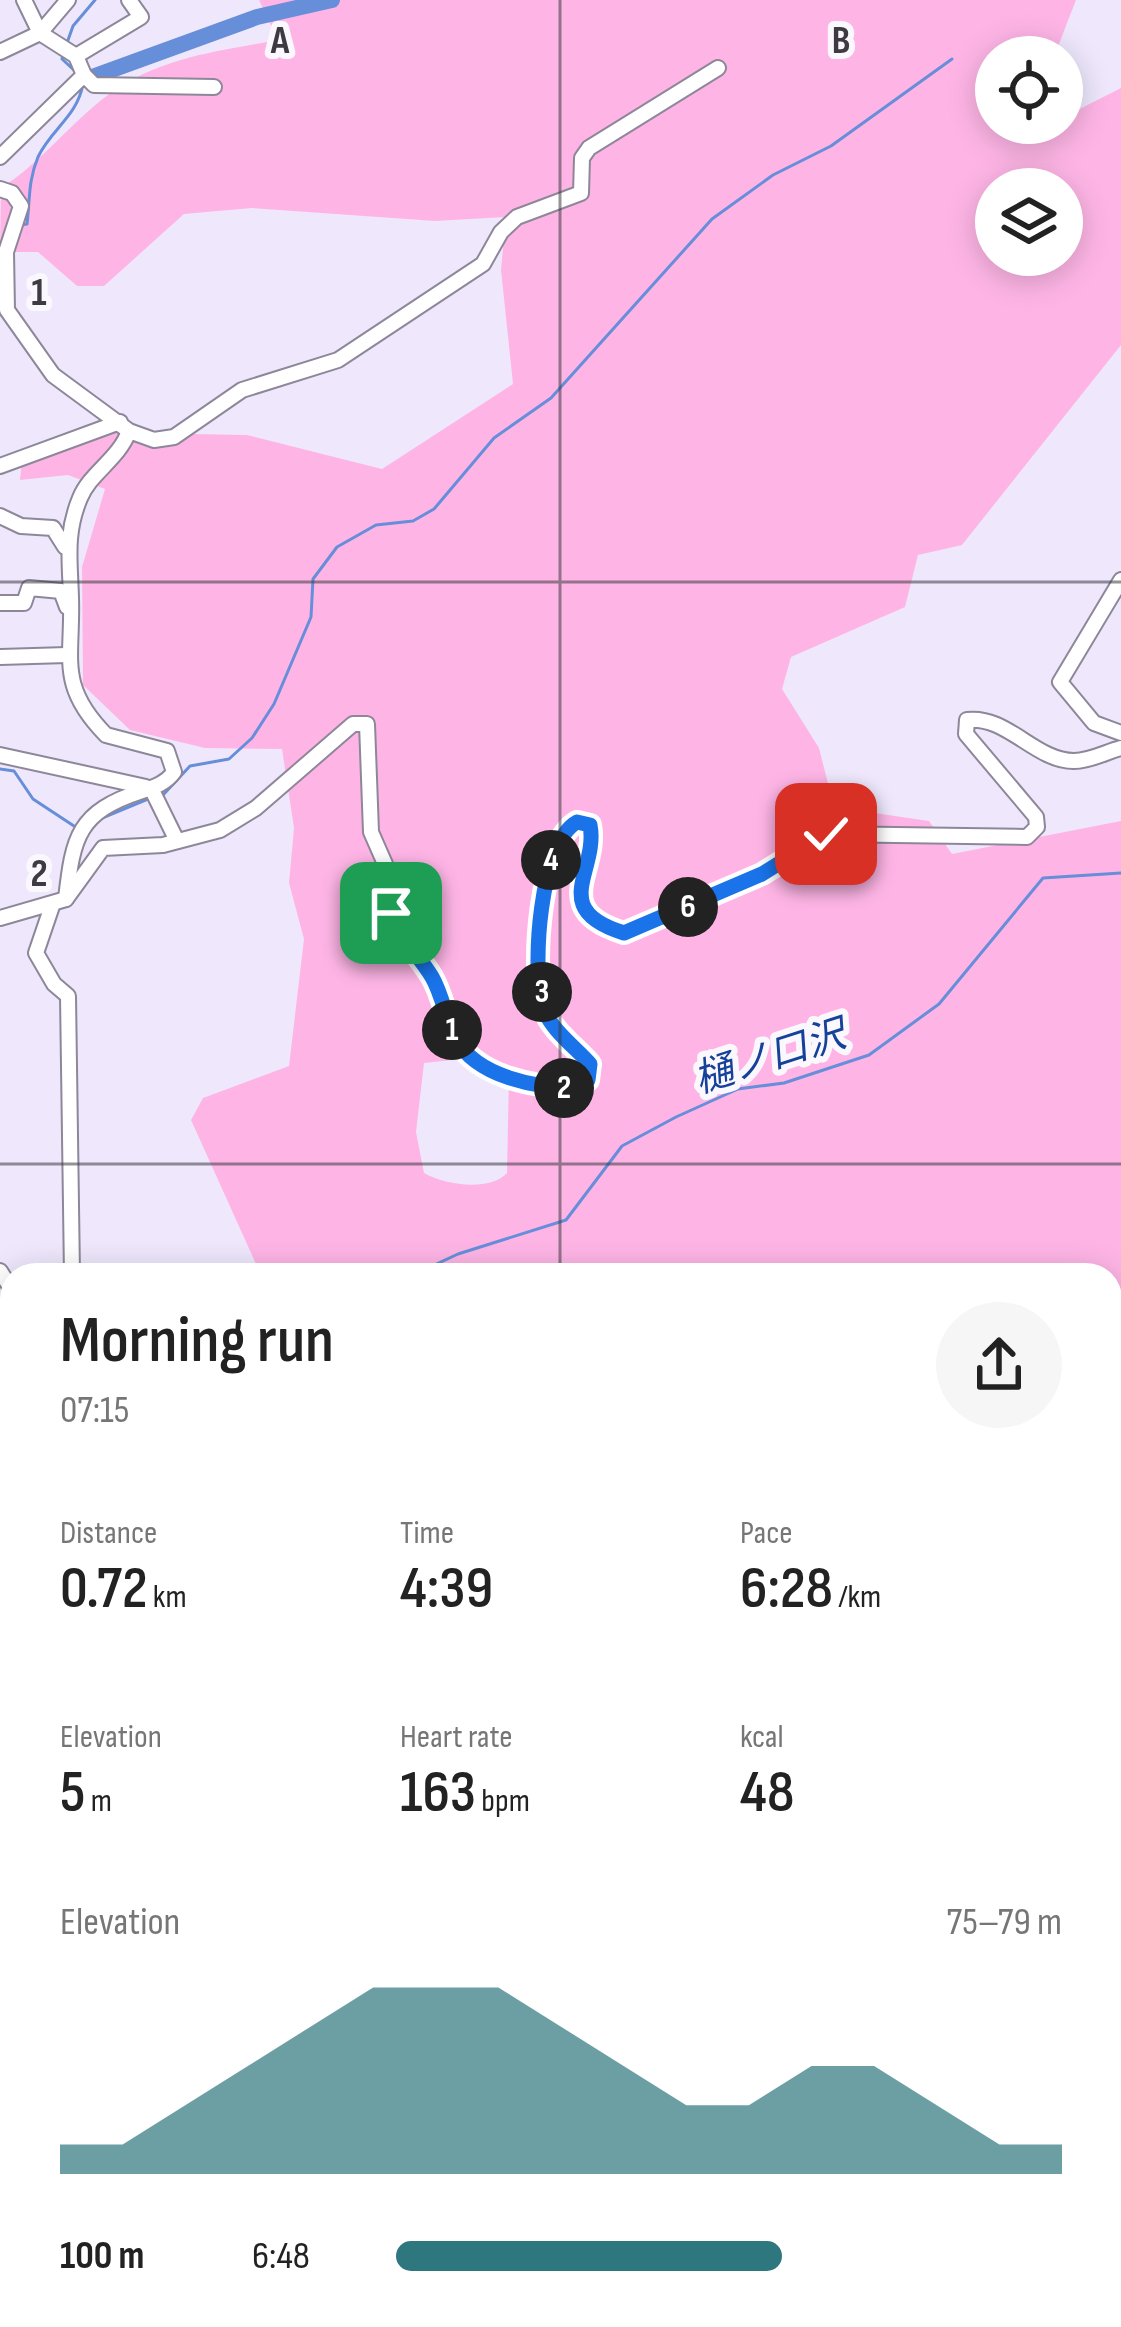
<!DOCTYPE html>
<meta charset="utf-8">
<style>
body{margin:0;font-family:"Sofia Sans Condensed","Noto Sans JP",sans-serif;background:#f6f6f6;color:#222;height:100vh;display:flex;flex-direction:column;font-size:45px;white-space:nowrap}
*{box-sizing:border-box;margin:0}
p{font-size:39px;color:#767676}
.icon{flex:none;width:66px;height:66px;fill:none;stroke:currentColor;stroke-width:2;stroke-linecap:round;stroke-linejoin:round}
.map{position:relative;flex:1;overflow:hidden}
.details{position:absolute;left:0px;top:1263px;width:1122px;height:1065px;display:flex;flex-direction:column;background:#fff;border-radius:36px 36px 0 0;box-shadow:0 6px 30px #0003}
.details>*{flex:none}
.tools{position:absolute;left:975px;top:36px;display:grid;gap:24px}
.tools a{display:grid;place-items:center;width:108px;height:108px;border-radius:50%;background:#fff;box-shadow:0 6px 30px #0003;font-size:60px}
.pin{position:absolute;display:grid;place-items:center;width:102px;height:102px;color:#fff;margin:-51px;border-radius:24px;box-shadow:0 6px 18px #0006}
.km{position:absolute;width:60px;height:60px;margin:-30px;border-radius:50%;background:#222;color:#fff;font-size:33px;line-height:60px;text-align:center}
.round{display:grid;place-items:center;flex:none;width:126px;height:126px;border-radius:63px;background:#f6f6f6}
.summary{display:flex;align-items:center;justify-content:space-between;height:204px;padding:0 60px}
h1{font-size:66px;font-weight:600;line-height:90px}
.figures{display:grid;grid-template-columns:repeat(3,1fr);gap:18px;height:204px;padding:12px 60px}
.figures div{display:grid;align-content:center}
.figures b{font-size:60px;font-weight:600}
.figures small{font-size:33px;font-weight:400}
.figures p{font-size:33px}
.chart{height:336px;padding:24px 60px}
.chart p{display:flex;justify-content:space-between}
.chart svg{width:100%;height:216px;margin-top:12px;fill:#2e777e;opacity:.7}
ul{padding:0 60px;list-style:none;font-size:39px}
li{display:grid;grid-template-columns:192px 144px 1fr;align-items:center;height:90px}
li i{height:30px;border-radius:15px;background:#2e777e}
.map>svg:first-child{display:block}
.green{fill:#feb5e6;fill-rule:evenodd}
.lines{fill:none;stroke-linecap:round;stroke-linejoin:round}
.stream{stroke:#668ed9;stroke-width:3}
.river{stroke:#668ed9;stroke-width:16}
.minor-casing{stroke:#8d8799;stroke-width:18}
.highway-casing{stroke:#8d8799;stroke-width:22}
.minor{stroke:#fff;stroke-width:14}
.highway{stroke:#fff;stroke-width:18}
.route-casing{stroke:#fff;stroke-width:24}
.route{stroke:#1a73e8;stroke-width:15}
.grid{fill:none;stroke:#3d3a42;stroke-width:3;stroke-opacity:0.55}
.labels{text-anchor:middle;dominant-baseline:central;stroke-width:12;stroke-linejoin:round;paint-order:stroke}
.water-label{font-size:39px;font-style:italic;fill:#164199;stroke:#faf8fd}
.grid-label{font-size:39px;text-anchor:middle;font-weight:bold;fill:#3d3a42;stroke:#faf8fd;stroke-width:12;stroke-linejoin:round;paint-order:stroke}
</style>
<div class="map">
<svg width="1121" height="2327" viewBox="0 0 1121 2327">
<rect width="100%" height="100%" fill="#efe8fd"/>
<g class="green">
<path d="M259 0H1076L1054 57H996V123H1062V118L1121 88V345L962 545 918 555 905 607 791 657 782 689 819 748 834 807 929 821 952 854 1121 821V1543H1110V1275H261L191 1120 203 1098 289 1066 304 939 289 883 294 828 282 749 205 748 130 730 83 685 82 567 105 489 68 475 20 480 23 450 83 432 247 435 382 469 513 384 501 270 506 217 435 221 252 208 184 214 104 286H77L38 252H0L1 188C42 162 70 123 108 95 159 57 218 51 278 40ZM996 189H1062V255H996ZM471 1058 507 1064 509 1074 507 1173C489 1192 446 1185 424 1173L416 1132 424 1063Z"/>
<polygon points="1121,2219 1121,2322 1110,2282"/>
<polygon points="51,2316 374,2316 380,2327 83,2327"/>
</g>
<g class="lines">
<g class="stream">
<polyline points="67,43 73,26 95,0"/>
<polyline points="64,52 62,59 76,72"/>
<path d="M20 225 27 224C30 200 28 181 38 157 51 129 77 117 83 84"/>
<polyline points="0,769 14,771 33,799 77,828"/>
<polyline points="163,795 190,766 229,759 252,738 274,704 311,617 313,579 337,547 376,525 413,521 434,509 494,438 551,398 712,219 773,175 831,146 952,59"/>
<polyline points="102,818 148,799"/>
<polyline points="413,1275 458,1254 566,1220 622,1146 676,1117 738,1089 784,1083 869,1055 939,1004 1043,878 1121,873"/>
<polyline points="0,1394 12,1392"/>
</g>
<g class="river">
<polyline points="84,80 257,17 332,0"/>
<polyline points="1110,1883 1121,1878"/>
<polyline points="650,2327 659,2316"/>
</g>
<defs>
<g id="minor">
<polyline points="0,52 40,33 68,0"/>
<polyline points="76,56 141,17 129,0"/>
<polyline points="84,75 94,85 214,87"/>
<polyline points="0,157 84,75 76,56 40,33 24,0"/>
<polyline points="0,189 12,193 21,206 6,252 7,310 53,375 129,431 154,440 174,437 242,390 338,360 483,264 501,232 517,217 581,193 582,158 589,148 718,68"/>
<polyline points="0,466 120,422"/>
<polyline points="0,516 21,526 53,528 65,547"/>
<polyline points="1121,580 1060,682 1094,723 1121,733"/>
<polyline points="0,603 24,603 29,588 61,591 67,607"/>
<polyline points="0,657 67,655"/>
<polyline points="0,755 146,787"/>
<polyline points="151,788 177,841"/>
<path d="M66 899C73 836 78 812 142 791 155 787 166 783 174 772L167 751 106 735C57 685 73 659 71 598 70 560 65 534 80 498 90 473 119 459 129 431"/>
<polyline points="52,906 36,953 54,984 68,996 72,1275"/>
<path d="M0 918 66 899 103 848 163 845 220 830 256 808 353 724H367L371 832 389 873 391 913 404 943 435 982 460 1046 487 1069 511 1078 576 1088 588 1080 590 1064C575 1047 549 1029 542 1006 531 967 541 852 571 824L584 822 591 828 579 895 592 916 624 933 762 875 826 834 1027 837 1037 827 1036 817 966 734 967 720C1007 715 1035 761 1074 761 1090 761 1106 752 1121 748"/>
<polyline points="0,1271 12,1290"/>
<polyline points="0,1512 12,1511"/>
<polyline points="1110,1540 1121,1534"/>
<polyline points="0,1737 12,1736"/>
<polyline points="0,1850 12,1851"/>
<polyline points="0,2123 12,2124"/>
<polyline points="320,2316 327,2327"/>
<polyline points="349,2316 367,2327"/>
<polyline points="524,2327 534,2316"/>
<polyline points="688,2327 699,2316"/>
<polyline points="845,2327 849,2316"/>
</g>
<g id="highway">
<polyline points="0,1328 12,1339"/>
<polyline points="0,1346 12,1358"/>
<polyline points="462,2316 464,2327"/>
<polyline points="478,2316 480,2327"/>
</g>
</defs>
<use href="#minor" class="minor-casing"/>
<use href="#highway" class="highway-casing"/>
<use href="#minor" class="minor"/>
<use href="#highway" class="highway"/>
</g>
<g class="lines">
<defs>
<path id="route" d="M391 913C400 939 418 954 432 977 443 996 446 1020 456 1039 477 1077 536 1088 576 1088L588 1080 590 1064C575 1047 550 1029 543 1007 531 969 540 842 577 822L590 825C599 871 547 909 624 933L762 874 826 834"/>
</defs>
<use href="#route" class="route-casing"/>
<use href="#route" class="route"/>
</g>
<path class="grid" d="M560 0V1275M0 582H1121M0 1164H1121M0 1745H12M1110 1745H1121M560 2316V2327"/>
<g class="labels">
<g class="water-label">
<text transform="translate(770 1058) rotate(-18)">樋ノ口沢</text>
</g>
</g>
<g class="grid-label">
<text x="280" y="53">A</text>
<text x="841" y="53">B</text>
<text x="39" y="305">1</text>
<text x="39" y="886">2</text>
</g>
</svg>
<div class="tools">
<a><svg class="icon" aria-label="locate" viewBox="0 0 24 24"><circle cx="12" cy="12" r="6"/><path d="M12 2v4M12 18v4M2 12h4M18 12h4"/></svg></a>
<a><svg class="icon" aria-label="layers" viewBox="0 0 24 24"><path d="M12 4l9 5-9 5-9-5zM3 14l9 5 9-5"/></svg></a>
</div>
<div class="pin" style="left:391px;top:913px;background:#1e9e55"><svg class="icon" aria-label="arrive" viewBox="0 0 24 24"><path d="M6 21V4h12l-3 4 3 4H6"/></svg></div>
<div class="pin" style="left:826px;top:834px;background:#d93025"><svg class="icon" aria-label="check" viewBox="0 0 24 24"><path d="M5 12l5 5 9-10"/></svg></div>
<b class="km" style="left:452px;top:1030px">1</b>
<b class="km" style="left:564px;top:1088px">2</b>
<b class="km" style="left:542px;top:992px">3</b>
<b class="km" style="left:551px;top:860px">4</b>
<b class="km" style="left:688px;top:907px">6</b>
<section class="details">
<div class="summary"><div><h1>Morning run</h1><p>07:15</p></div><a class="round"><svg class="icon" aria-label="share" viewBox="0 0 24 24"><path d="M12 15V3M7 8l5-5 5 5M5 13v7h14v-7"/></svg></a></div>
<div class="figures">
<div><p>Distance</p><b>0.72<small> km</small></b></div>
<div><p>Time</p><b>4:39</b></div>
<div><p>Pace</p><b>6:28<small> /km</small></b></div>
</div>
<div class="figures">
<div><p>Elevation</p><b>5<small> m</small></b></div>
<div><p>Heart rate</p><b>163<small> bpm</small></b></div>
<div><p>kcal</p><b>48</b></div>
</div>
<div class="chart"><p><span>Elevation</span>75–79 m</p>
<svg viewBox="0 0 160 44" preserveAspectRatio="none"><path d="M0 44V38L10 38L20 30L30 22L40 14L50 6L60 6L70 6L80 14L90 22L100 30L110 30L120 22L130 22L140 30L150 38L160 38V44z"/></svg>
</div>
<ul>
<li><b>100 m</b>6:48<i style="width:58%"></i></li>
</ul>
</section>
</div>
